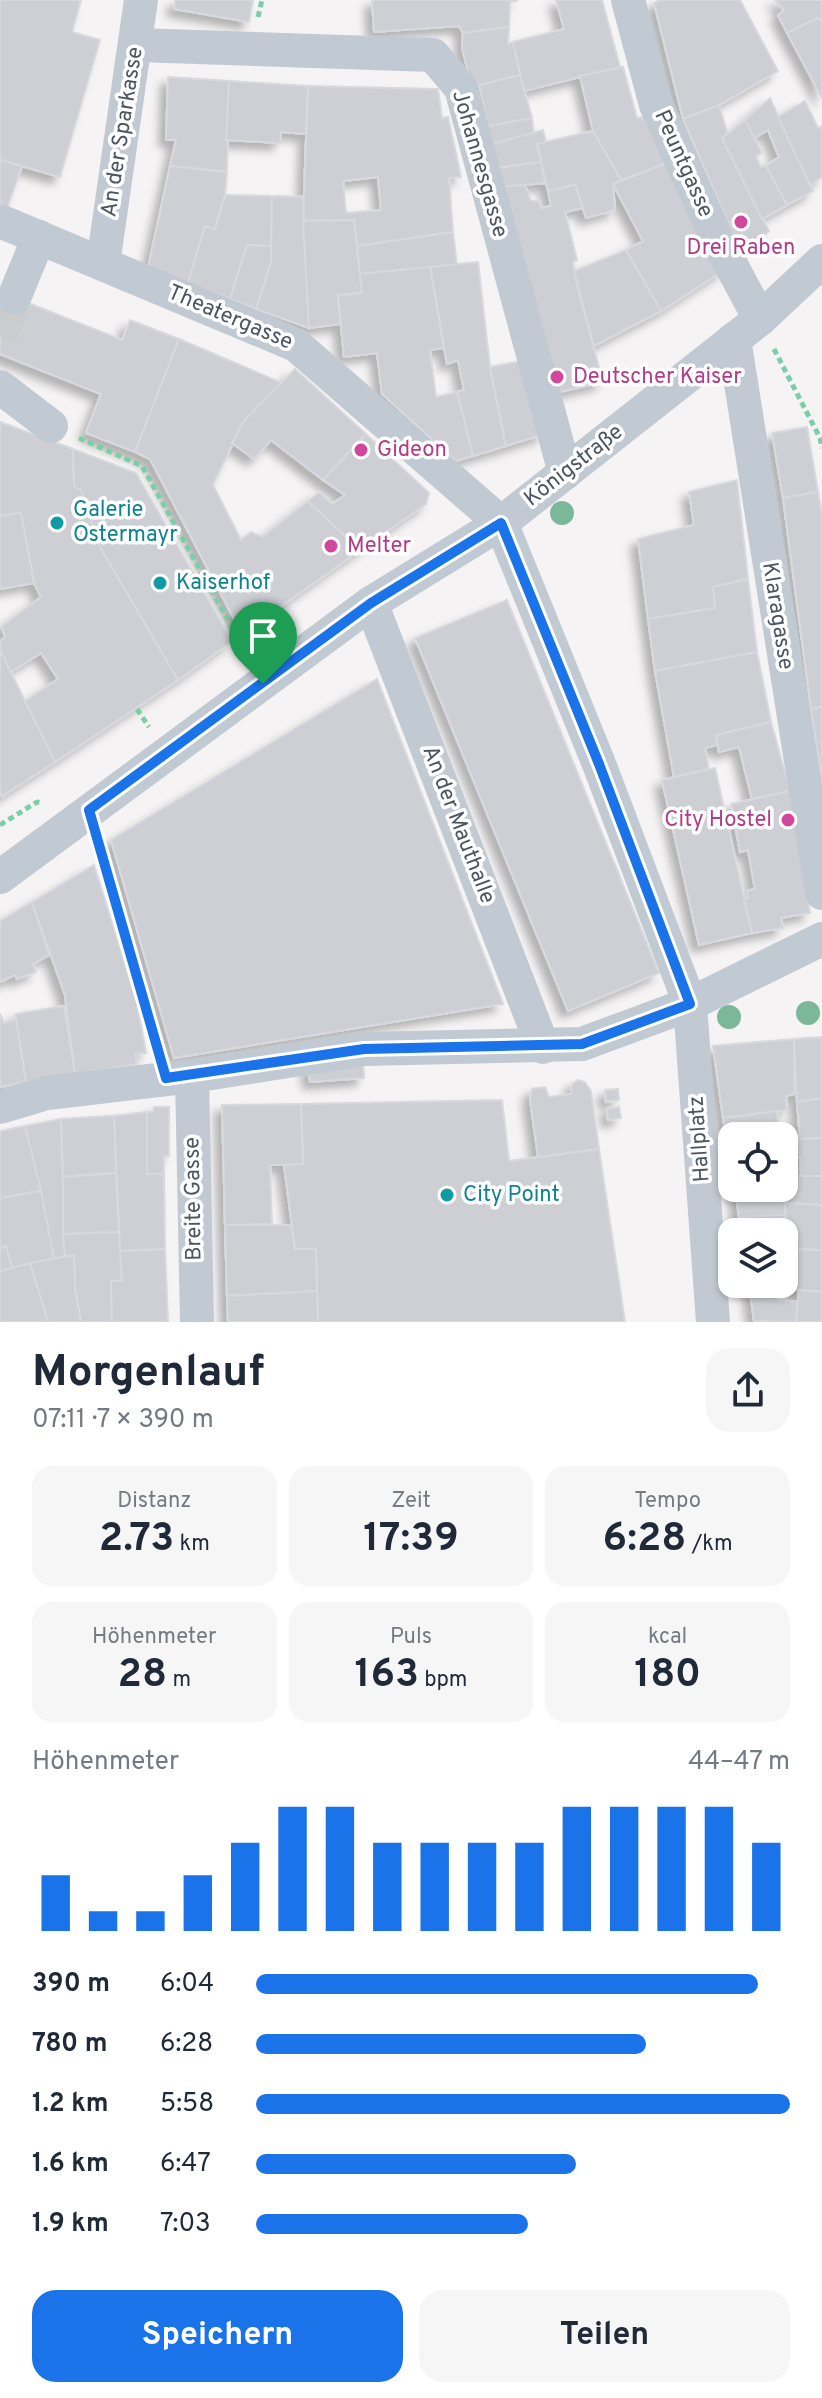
<!DOCTYPE html>
<html lang="de">
<meta charset="utf-8">
<style>
body{margin:0;font-family:Overpass,sans-serif;background:#f6f6f7;color:#1f2937;height:100vh;display:flex;flex-direction:column;font-size:30px;white-space:nowrap}
*{box-sizing:border-box;margin:0}
p{font-size:26px;color:#747a83}
.icon{flex:none;width:44px;height:44px;fill:none;stroke:currentColor;stroke-width:2;stroke-linecap:round;stroke-linejoin:round}
.map{position:relative;height:1322px;overflow:hidden}
.details{display:flex;flex-direction:column;background:#fff;flex:1}
.details>*{flex:none}
.tools{position:absolute;left:718px;top:1122px;display:grid;gap:16px}
.tools a{display:grid;place-items:center;width:80px;height:80px;border-radius:16px;background:#fff;box-shadow:0 2px 6px #0004;font-size:40px}
.pin{position:absolute;display:grid;place-items:center;width:68px;height:68px;color:#fff;margin:-82px -34px;border-radius:50% 50% 50% 0;rotate:-45deg;box-shadow:0 0 8px #0007}
.pin .icon{rotate:45deg}
.round{display:grid;place-items:center;flex:none;width:84px;height:84px;border-radius:24px;background:#f6f6f7}
.headline{display:flex;align-items:center;justify-content:space-between;height:136px;padding:0 32px}
h1{font-size:44px;font-weight:700;line-height:60px}
.metrics{display:grid;grid-template-columns:repeat(3,1fr);gap:12px;height:136px;padding:8px 32px}
.metrics div{display:grid;align-content:center;border-radius:20px;background:#f6f6f7;text-align:center}
.metrics b{font-size:40px;font-weight:700}
.metrics small{font-size:22px;font-weight:400}
.metrics p{font-size:22px}
.chart{height:224px;padding:16px 32px}
.chart p{display:flex;justify-content:space-between}
.chart svg{width:100%;height:144px;margin-top:8px;stroke:#1a73e8;stroke-width:6}
.cta{display:flex;gap:16px;margin-top:auto;padding:16px 32px}
.cta a{flex:1;height:92px;border-radius:24px;background:#1a73e8;color:#fff;font-size:32px;font-weight:700;line-height:92px;text-align:center}
.cta a+a{background:#f6f6f7;color:#1f2937}
ul{padding:0 32px;list-style:none;font-size:26px}
li{display:grid;grid-template-columns:128px 96px 1fr;align-items:center;height:60px}
li i{height:20px;border-radius:10px;background:#1a73e8}
.map>svg:first-child{display:block}
.building{fill:#cdcfd5;stroke:#d7d9de;stroke-width:2;fill-rule:evenodd;filter:url(#shadow)}
.lines{fill:none;stroke-linecap:round;stroke-linejoin:round}
.minor-tunnel{stroke:#caccce;stroke-width:34;stroke-dasharray:34 17;stroke-linecap:butt}
.path{stroke:#7ad0a6;stroke-width:5;stroke-dasharray:6 4;stroke-linecap:butt}
.minor{stroke:#c1cad2;stroke-width:34}
.tree{fill:#7bb799}
.route-casing{stroke:#fff;stroke-width:16}
.route{stroke:#1a73e8;stroke-width:10}
.hotel-dot{fill:#d1479c;stroke:#fff;stroke-width:3}
.culture-dot{fill:#0f9aa8;stroke:#fff;stroke-width:3}
.labels{text-anchor:middle;dominant-baseline:central;stroke-width:7;stroke-linejoin:round;paint-order:stroke}
.street-label{font-size:22px;fill:#4a5661;stroke:#fff}
.hotel-label{font-size:22px;fill:#b23c85;stroke:#fff;text-anchor:start}
.culture-label{font-size:22px;fill:#0d838f;stroke:#fff;text-anchor:start}
</style>
<div class="map">
<svg width="822" height="1322" viewBox="0 0 822 1322">
<defs>
<filter id="shadow"><feDropShadow dx="-7" dy="7" stdDeviation="4" flood-color="#0004"/></filter>
</defs>
<rect width="100%" height="100%" fill="#f5f3f3"/>
<g class="building">
<polygon points="0,0 81,0 72,32 100,40 60,177 0,160"/>
<polygon points="175,0 253,0 249,22 174,9"/>
<polygon points="372,0 517,0 517,1 510,2 509,27 463,33 459,26 374,32"/>
<polygon points="556,0 602,0 620,67 524,91 513,42 564,29"/>
<polygon points="660,0 740,0 778,71 719,105 683,119 654,3"/>
<polygon points="775,0 822,0 822,23 818,18 787,33 778,15 784,10"/>
<polygon points="818,18 822,23 822,98 787,33"/>
<polygon points="509,27 508,44 513,42 520,75 472,87 462,48 463,33"/>
<polygon points="623,67 637,118 643,117 667,163 621,180 593,131 580,76"/>
<polygon points="520,75 532,118 488,126 479,85"/>
<polygon points="168,77 229,81 227,172 170,166 176,140 166,140"/>
<polygon points="229,81 308,86 306,134 281,132 280,143 226,140"/>
<path d="M308 86 438 89 442 118 448 117 461 177 449 178 453 232 357 246 354 220 303 221ZM378 177 381 210 346 213 343 181Z"/>
<polygon points="770,98 813,191 787,205 766,166 779,157 768,130 754,138 745,120"/>
<polygon points="805,101 818,128 822,126 822,177 810,185 778,117"/>
<polygon points="719,105 728,135 722,138 769,231 741,252 683,119"/>
<polygon points="532,118 534,133 492,144 488,126"/>
<polygon points="745,120 762,153 756,156 761,167 766,166 787,205 762,219 722,138"/>
<polygon points="543,130 546,142 537,144 541,162 497,168 492,144"/>
<polygon points="593,131 621,180 613,184 615,210 586,218 575,185 548,191 537,144"/>
<polygon points="0,160 22,166 0,229"/>
<polygon points="541,162 545,183 500,187 497,168"/>
<polygon points="667,163 724,270 661,311 626,250 643,241 613,184"/>
<polygon points="170,166 227,172 225,195 215,229 205,226 188,283 148,268"/>
<polygon points="525,185 531,201 539,201 541,208 551,206 548,191 575,185 583,208 565,212 577,260 573,262 577,286 603,382 547,395 500,187"/>
<polygon points="225,195 272,196 271,246 247,245 230,299 188,283 205,226 215,229"/>
<polygon points="272,196 303,197 309,328 256,309 271,262"/>
<polygon points="354,220 362,293 338,295 340,324 309,328 303,221"/>
<polygon points="453,232 457,265 360,274 357,246"/>
<polygon points="247,245 271,246 271,262 256,309 230,299"/>
<polygon points="626,250 661,311 594,346 574,271"/>
<polygon points="478,262 490,367 506,446 473,456 457,392 464,390 458,360 447,364 430,267"/>
<polygon points="430,267 444,348 430,350 436,397 457,392 473,456 456,461 382,394 377,353 344,357 338,295 362,293 360,274"/>
<polygon points="0,292 122,340 130,320 179,339 135,452 86,433 101,394 0,354"/>
<polygon points="179,339 282,383 243,422 213,485 241,540 251,532 262,537 308,501 360,550 242,634 150,459 135,452"/>
<polygon points="523,361 544,434 506,446 490,367"/>
<polygon points="295,369 366,434 323,480 271,440 254,459 232,443 243,422"/>
<polygon points="0,422 73,449 74,486 81,490 99,545 178,680 55,762 25,701 58,679 41,653 10,672 0,650 0,642 5,637 2,626 41,597 34,583 21,513 0,516"/>
<polygon points="807,427 818,492 783,498 772,433"/>
<polygon points="366,434 429,493 426,504 360,550 308,501 319,492 332,504 345,495 323,480"/>
<polygon points="73,449 136,473 232,641 178,680 99,545 81,490 74,486"/>
<polygon points="737,480 748,579 713,587 715,608 648,619 638,539 694,525 689,492"/>
<polygon points="818,492 822,515 822,707 811,709 783,498"/>
<polygon points="21,513 34,583 0,589 0,516"/>
<polygon points="748,579 757,652 655,671 648,619 715,608 713,587"/>
<polygon points="507,600 659,973 568,1011 415,638"/>
<polygon points="0,650 55,762 2,796 0,792"/>
<polygon points="757,652 771,722 716,735 717,745 705,748 709,769 674,777 655,671"/>
<polygon points="377,679 503,1004 174,1058 111,840"/>
<polygon points="822,707 822,782 811,709"/>
<polygon points="771,722 790,791 752,799 739,747 719,752 716,735"/>
<polygon points="715,768 752,933 699,945 662,780"/>
<polygon points="790,791 810,913 781,918 783,928 752,933 744,899 748,898 747,891 755,889 748,850 740,852 731,804"/>
<polygon points="94,865 137,1002 146,1053 135,1054 137,1064 75,1074 65,995 32,902"/>
<polygon points="32,902 49,955 33,964 36,972 17,979 15,975 0,982 0,921"/>
<polygon points="64,1006 75,1074 26,1082 15,1014"/>
<polygon points="0,1014 4,1023 16,1019 26,1082 0,1087"/>
<polygon points="822,1037 822,1098 797,1102 794,1039"/>
<polygon points="794,1039 794,1094 786,1096 787,1110 723,1118 713,1046"/>
<polygon points="363,1061 364,1078 310,1082 308,1066"/>
<polygon points="578,1080 585,1082 591,1091 599,1149 538,1157 530,1099 532,1089 545,1087 549,1097 571,1094 572,1084"/>
<polygon points="618,1089 619,1100 606,1102 605,1090"/>
<polygon points="822,1098 822,1138 800,1139 797,1102"/>
<polygon points="502,1100 509,1161 599,1149 625,1322 318,1322 316,1249 295,1249 284,1165 303,1164 301,1104"/>
<polygon points="301,1104 303,1164 270,1165 272,1224 225,1225 222,1105"/>
<polygon points="154,1107 169,1107 169,1156 164,1156 164,1174 147,1174 147,1112 153,1112"/>
<polygon points="619,1107 621,1118 608,1120 607,1109"/>
<polygon points="777,1111 779,1136 732,1136 732,1154 729,1154 723,1118"/>
<polygon points="147,1112 147,1174 164,1174 165,1249 120,1251 114,1116"/>
<polygon points="109,1116 114,1116 116,1173 63,1177 61,1119"/>
<polygon points="61,1119 65,1257 54,1259 25,1126"/>
<polygon points="25,1126 41,1191 0,1198 0,1131"/>
<polygon points="822,1138 822,1176 801,1176 800,1158 792,1158 789,1140"/>
<polygon points="784,1172 785,1194 736,1196 734,1188 784,1188"/>
<polygon points="116,1173 119,1232 63,1234 63,1177"/>
<polygon points="801,1176 822,1176 822,1205 785,1203 785,1177"/>
<polygon points="41,1191 54,1259 12,1268 6,1246 0,1248 0,1198"/>
<polygon points="785,1194 785,1215 739,1217 736,1196"/>
<polygon points="785,1203 822,1205 822,1250 786,1249"/>
<polygon points="785,1215 786,1249 784,1232 741,1232 739,1217"/>
<polygon points="225,1225 291,1225 295,1249 316,1249 317,1291 227,1296"/>
<polygon points="119,1232 122,1281 111,1281 112,1322 81,1322 75,1289 74,1255 65,1257 63,1234"/>
<polygon points="6,1246 12,1268 0,1271 0,1248"/>
<polygon points="165,1249 168,1322 112,1322 111,1281 122,1281 120,1251"/>
<polygon points="784,1249 822,1250 822,1292 790,1289 792,1269 784,1268"/>
<polygon points="74,1255 75,1289 81,1322 48,1322 30,1263"/>
<polygon points="30,1263 48,1322 0,1322 0,1271"/>
<polygon points="749,1284 775,1284 777,1300 798,1302 796,1322 754,1321"/>
<polygon points="799,1290 822,1292 822,1322 796,1322"/>
<polygon points="317,1291 318,1322 228,1322 227,1296"/>
</g>
<g class="lines">
<polyline class="minor-tunnel" points="0,337 14,298"/>
<g class="path">
<polyline points="258,17 262,0"/>
<polyline points="774,349 820,438 822,448"/>
<polyline points="79,438 142,466 248,656"/>
<polyline points="137,709 149,727"/>
<polyline points="0,825 37,802 43,803"/>
<polyline points="99,844 158,1050"/>
</g>
<g class="minor">
<polyline points="628,0 656,105 717,239 760,319"/>
<polyline points="137,45 433,55 461,88 565,473"/>
<polyline points="2,222 296,345 501,523 599,764 690,1004 713,1322"/>
<polyline points="103,264 141,0"/>
<polyline points="14,298 39,237"/>
<polyline points="734,339 822,893"/>
<polyline points="0,387 51,426"/>
<polyline points="371,603 543,1047"/>
<polyline points="0,877 371,603 501,523 760,319 822,261"/>
<polyline points="192,1076 197,1322"/>
<polyline points="0,1107 47,1093 192,1076 364,1049 582,1044 690,1004 822,939"/>
</g>
</g>
<g class="tree">
<circle cx="562" cy="513" r="12"/>
<circle cx="808" cy="1013" r="12"/>
<circle cx="729" cy="1017" r="12"/>
</g>
<g class="lines">
<defs>
<polygon id="route" points="501,523 599,764 690,1004 582,1044 364,1049 166,1078 89,810 371,603"/>
</defs>
<use href="#route" class="route-casing"/>
<use href="#route" class="route"/>
</g>
<g class="hotel-dot">
<circle cx="741" cy="222" r="8"/>
<circle cx="557" cy="377" r="8"/>
<circle cx="361" cy="450" r="8"/>
<circle cx="331" cy="546" r="8"/>
<circle cx="788" cy="820" r="8"/>
</g>
<g class="culture-dot">
<circle cx="57" cy="523" r="8"/>
<circle cx="160" cy="583" r="8"/>
<circle cx="447" cy="1195" r="8"/>
</g>
<g class="labels">
<g class="street-label">
<text transform="translate(123 132) rotate(-81)">An der Sparkasse</text>
<text transform="translate(479 164) rotate(74)">Johannesgasse</text>
<text transform="translate(683 164) rotate(66)">Peuntgasse</text>
<text transform="translate(230 318) rotate(23)">Theatergasse</text>
<text transform="translate(574 466) rotate(-38)">Königstraße</text>
<text transform="translate(777 616) rotate(81)">Klaragasse</text>
<text transform="translate(458 825) rotate(69)">An der Mauthalle</text>
<text transform="translate(700 1139) rotate(-94)">Hallplatz</text>
<text transform="translate(194 1199) rotate(-91)">Breite Gasse</text>
</g>
<g class="hotel-label">
<text x="741" y="248" text-anchor="middle">Drei Raben</text>
<text x="573" y="377">Deutscher Kaiser</text>
<text x="377" y="450">Gideon</text>
<text x="347" y="546">Melter</text>
<text x="772" y="820" text-anchor="end">City Hostel</text>
</g>
<g class="culture-label">
<text x="73" y="510">Galerie<tspan x="73" dy="25">Ostermayr</tspan></text>
<text x="176" y="583">Kaiserhof</text>
<text x="463" y="1195">City Point</text>
</g>
</g>
</svg>
<div class="tools">
<a><svg class="icon" aria-label="locate" viewBox="0 0 24 24"><circle cx="12" cy="12" r="6"/><path d="M12 2v4M12 18v4M2 12h4M18 12h4"/></svg></a>
<a><svg class="icon" aria-label="layers" viewBox="0 0 24 24"><path d="M12 4l9 5-9 5-9-5zM3 14l9 5 9-5"/></svg></a>
</div>
<div class="pin" style="left:263px;top:684px;background:#1e9e55"><svg class="icon" aria-label="arrive" viewBox="0 0 24 24"><path d="M6 21V4h12l-3 4 3 4H6"/></svg></div>
</div>
<section class="details">
<div class="headline"><div><h1>Morgenlauf</h1><p>07:11 · 7 × 390 m</p></div><a class="round"><svg class="icon" aria-label="share" viewBox="0 0 24 24"><path d="M12 15V3M7 8l5-5 5 5M5 13v7h14v-7"/></svg></a></div>
<div class="metrics">
<div><p>Distanz</p><b>2.73<small> km</small></b></div>
<div><p>Zeit</p><b>17:39</b></div>
<div><p>Tempo</p><b>6:28<small> /km</small></b></div>
</div>
<div class="metrics">
<div><p>Höhenmeter</p><b>28<small> m</small></b></div>
<div><p>Puls</p><b>163<small> bpm</small></b></div>
<div><p>kcal</p><b>180</b></div>
</div>
<div class="chart"><p><span>Höhenmeter</span>44–47 m</p>
<svg viewBox="0 0 160 44" preserveAspectRatio="none"><path d="M5 44V27M15 44V38M25 44V38M35 44V27M45 44V17M55 44V6M65 44V6M75 44V17M85 44V17M95 44V17M105 44V17M115 44V6M125 44V6M135 44V6M145 44V6M155 44V17"/></svg>
</div>
<ul>
<li><b>390 m</b>6:04<i style="width:94%"></i></li>
<li><b>780 m</b>6:28<i style="width:73%"></i></li>
<li><b>1.2 km</b>5:58<i style="width:100%"></i></li>
<li><b>1.6 km</b>6:47<i style="width:60%"></i></li>
<li><b>1.9 km</b>7:03<i style="width:51%"></i></li>
</ul>
<div class="cta"><a>Speichern</a><a>Teilen</a></div>
</section>
